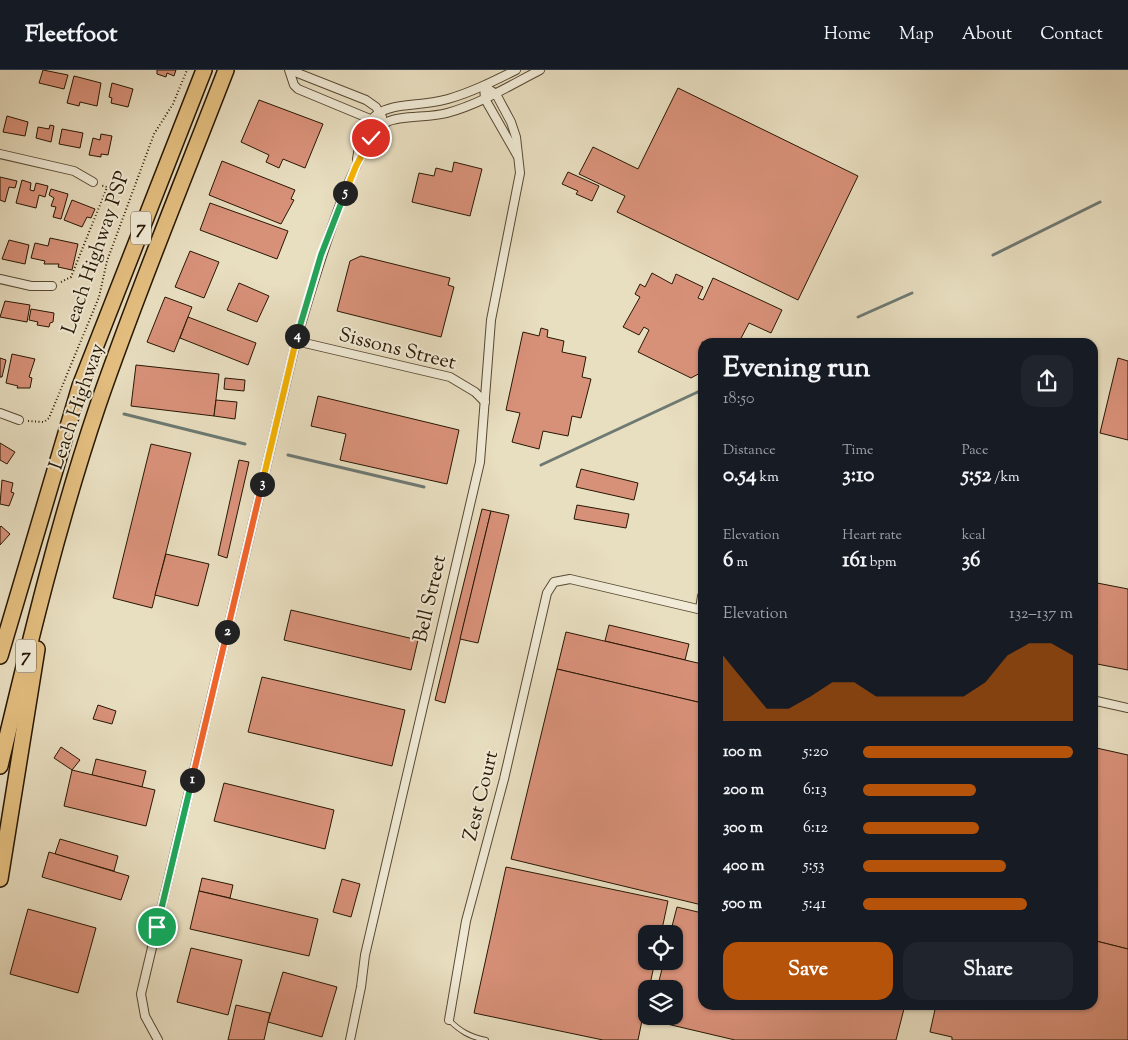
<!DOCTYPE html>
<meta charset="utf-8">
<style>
body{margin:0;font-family:"Sorts Mill Goudy",serif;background:#20242c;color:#f1f3f6;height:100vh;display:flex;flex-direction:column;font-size:19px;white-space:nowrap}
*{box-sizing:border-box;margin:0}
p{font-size:16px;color:#9ea1a6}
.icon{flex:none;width:28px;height:28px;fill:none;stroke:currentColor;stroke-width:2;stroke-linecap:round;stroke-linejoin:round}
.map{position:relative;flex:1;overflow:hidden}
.panel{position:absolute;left:698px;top:268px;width:400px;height:672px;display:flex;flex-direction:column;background:#171b24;border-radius:15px;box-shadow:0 1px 4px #0004}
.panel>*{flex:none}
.tools{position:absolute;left:638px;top:855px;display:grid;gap:10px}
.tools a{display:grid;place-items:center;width:45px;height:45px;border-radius:10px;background:#171b24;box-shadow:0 1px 4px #0004;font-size:25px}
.pin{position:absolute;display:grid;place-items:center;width:42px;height:42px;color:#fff;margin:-21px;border:2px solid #fff;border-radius:50%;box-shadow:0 1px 5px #0007}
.km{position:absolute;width:25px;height:25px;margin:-12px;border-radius:50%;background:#222;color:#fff;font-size:14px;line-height:25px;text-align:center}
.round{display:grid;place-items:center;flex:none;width:52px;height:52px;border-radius:15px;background:#20242c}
.summary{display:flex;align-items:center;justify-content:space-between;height:85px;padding:0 25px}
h1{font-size:28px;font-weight:800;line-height:38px}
.figures{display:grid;grid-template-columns:repeat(3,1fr);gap:8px;height:85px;padding:5px 25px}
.figures div{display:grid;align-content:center}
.figures b{font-size:21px;font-weight:800}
.figures small{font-size:14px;font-weight:400}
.figures p{font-size:14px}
.chart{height:140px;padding:10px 25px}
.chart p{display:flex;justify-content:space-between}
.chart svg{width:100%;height:90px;margin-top:5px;fill:#b45309;opacity:.7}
.action{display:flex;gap:10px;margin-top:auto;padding:10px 25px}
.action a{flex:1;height:58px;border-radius:15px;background:#b45309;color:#fff;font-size:20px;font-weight:800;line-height:58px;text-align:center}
.action a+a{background:#20242c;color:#f1f3f6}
ul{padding:0 25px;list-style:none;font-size:16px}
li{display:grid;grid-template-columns:80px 60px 1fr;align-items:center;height:38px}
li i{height:12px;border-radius:6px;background:#b45309}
header{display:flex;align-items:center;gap:30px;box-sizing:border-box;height:70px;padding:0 25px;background:#171b24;border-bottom:1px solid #363941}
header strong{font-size:24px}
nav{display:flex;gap:28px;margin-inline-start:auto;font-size:18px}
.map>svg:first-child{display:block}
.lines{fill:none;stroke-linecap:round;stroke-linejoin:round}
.stream{stroke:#6d7972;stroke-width:3}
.building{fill:#d89179;stroke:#281703}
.lane-casing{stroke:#584932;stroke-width:6}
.street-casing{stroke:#584932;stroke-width:10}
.highway-casing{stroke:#281703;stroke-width:18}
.path{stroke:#281703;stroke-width:2;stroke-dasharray:1 2.5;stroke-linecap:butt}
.lane{stroke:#f0ead6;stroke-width:4}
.street{stroke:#f0ead6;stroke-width:8}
.highway{stroke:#e4bf80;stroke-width:15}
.split-1-casing{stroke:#fff;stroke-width:10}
.split-2-casing{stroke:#fff;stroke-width:10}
.split-3-casing{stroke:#fff;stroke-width:10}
.split-4-casing{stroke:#fff;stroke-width:10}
.split-5-casing{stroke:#fff;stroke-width:10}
.split-6-casing{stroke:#fff;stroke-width:10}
.split-1{stroke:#22a559;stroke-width:6}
.split-2{stroke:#f0652b;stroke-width:6}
.split-3{stroke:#f0652b;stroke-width:6}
.split-4{stroke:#f5b400;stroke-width:6}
.split-5{stroke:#22a559;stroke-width:6}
.split-6{stroke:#f5b400;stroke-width:6}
.labels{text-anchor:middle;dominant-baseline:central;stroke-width:4;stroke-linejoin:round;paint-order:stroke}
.shield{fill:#f0ead6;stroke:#645642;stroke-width:1}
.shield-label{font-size:19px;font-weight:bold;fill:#281703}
.street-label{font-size:20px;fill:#281703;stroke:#f0ead6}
</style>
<header>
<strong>Fleetfoot</strong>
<nav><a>Home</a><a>Map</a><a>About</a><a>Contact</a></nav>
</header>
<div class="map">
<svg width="1128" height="970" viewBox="0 0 1128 970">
<rect width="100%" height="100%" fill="#e8dec0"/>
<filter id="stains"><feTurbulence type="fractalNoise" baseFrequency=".004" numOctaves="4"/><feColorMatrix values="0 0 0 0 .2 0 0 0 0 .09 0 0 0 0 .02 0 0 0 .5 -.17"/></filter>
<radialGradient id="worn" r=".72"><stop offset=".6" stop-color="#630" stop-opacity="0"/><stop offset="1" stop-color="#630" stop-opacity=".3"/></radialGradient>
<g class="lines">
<g class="stream">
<polyline points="993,185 1100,132"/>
<polyline points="858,247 912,223"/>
<polyline points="124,344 245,374"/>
<polyline points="288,385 424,417"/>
<polyline points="541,395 702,320"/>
</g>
</g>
<g class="building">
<polygon points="43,0 68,5 64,19 39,13"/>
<polygon points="157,0 176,0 174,6 167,3 166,7 157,4"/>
<polygon points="74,6 101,13 97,36 80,32 79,36 67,33"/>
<polygon points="112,13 133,19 128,37 111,33 112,28 109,27"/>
<polygon points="678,18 858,106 798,230 617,142 625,126 579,104 593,77 638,99"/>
<polygon points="259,30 323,54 305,98 283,89 279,98 266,92 269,85 241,72"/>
<polygon points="7,46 28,52 25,66 3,62"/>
<polygon points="50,55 54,56 51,72 36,68 38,57 49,59"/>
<polygon points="62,59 83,63 80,78 59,74"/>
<polygon points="101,64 112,66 108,85 101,84 101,87 89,85 93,68 100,70"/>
<polygon points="222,91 295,120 291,129 294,130 281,154 209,125"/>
<polygon points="454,92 482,99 470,146 412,132 419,103 434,106 436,98 452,102"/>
<polygon points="568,102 599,116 592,131 576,124 578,121 562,114"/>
<polygon points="0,107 17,111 15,118 9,117 5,132 0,130"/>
<polygon points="22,110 31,113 30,120 34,121 36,113 48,116 45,127 39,125 36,138 16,133"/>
<polygon points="51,119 68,124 61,149 53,147 56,137 51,136 54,128 49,125"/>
<polygon points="72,130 95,139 91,148 87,147 82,157 64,150"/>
<polygon points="210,133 288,161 277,189 200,160"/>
<polygon points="50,168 78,174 72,200 58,197 59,194 44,194 45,191 31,188 35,173 48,176"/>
<polygon points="9,170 29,175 25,194 2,189"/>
<polygon points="190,181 219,192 204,228 175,217"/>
<polygon points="361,186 450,208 448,215 454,217 441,267 337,241 350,191"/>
<polygon points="652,203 672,214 676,204 703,217 698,228 703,230 713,208 782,240 771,263 749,253 739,272 702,272 702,302 691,308 638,282 649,260 644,257 639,265 623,257 640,227 635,224 640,214 645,217"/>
<polygon points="239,213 269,226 257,252 227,240"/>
<polygon points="165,227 192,237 174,282 147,272"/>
<polygon points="5,231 30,235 27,252 0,247"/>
<polygon points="31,239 54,243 53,252 50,253 49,257 37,255 38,252 29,250"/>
<polygon points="188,247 256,273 248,295 180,268"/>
<polygon points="541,258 548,260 547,267 564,271 562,282 586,287 582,307 591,309 581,348 572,346 568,366 543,361 539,379 512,372 520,343 506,340 523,262 539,266"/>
<polygon points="12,284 35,289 29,307 32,308 30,318 17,318 18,316 6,313"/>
<polygon points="0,288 6,290 2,307 0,307"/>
<polygon points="1118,288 1128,291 1128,370 1100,363"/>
<polygon points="136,295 219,304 214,346 131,336"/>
<polygon points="225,308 245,310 244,321 224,319"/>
<polygon points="318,326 459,360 447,414 340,390 346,364 311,356"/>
<polygon points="216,330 237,332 235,349 214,346"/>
<polygon points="0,373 15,382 7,394 0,390"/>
<polygon points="151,374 191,383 152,538 113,528"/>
<polygon points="239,390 249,392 227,488 218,485"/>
<polygon points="581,399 638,413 634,430 576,417"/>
<polygon points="2,410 13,413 11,422 14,423 9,436 0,434"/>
<polygon points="577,435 629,444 626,458 574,449"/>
<polygon points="482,439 491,441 445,633 435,630"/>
<polygon points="491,441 509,445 478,573 460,569"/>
<polygon points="1,456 10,464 0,475 0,457"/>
<polygon points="166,484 209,494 198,536 155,525"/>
<polygon points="1092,512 1128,519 1128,600 1092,593"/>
<polygon points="291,540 418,570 411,600 284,570"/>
<polygon points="609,555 689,574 685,590 605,571"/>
<polygon points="566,562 702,594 702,633 557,599"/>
<polygon points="557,599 702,633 702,835 511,789"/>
<polygon points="262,607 405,640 392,696 248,662"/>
<polygon points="98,635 116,641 112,654 93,649"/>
<polygon points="61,677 80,690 72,700 54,688"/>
<polygon points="1092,677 1128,685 1128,879 1092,870"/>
<polygon points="96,689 146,701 142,717 92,705"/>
<polygon points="72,700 155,720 146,756 64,736"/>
<polygon points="224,713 334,740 325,779 214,751"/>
<polygon points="60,769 118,786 114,801 55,784"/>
<polygon points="49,782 129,806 121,830 42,807"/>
<polygon points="506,797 668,831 661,864 646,864 646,891 655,891 649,919 646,919 646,931 638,970 603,970 474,943"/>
<polygon points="202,808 233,815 230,828 199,821"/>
<polygon points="342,809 360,814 351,847 333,842"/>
<polygon points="199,821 318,849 309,886 190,859"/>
<polygon points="677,837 702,843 702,935 905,935 896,970 735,970 650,950 650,946 674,946 674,919 657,919 664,891 674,891 674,864 670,864"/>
<polygon points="28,839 96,858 78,923 10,904"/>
<polygon points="1092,870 1128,879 1128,970 952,970 952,967 930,962 936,935 1092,935"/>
<polygon points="191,878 242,890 228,945 177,932"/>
<polygon points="283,902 337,917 322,967 268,952"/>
<polygon points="236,935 270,943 264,970 228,970"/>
</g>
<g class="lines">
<defs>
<path id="lane" d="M449 950C460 961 470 967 486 970"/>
<g id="street">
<polyline points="289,0 294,15 298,19 375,51"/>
<polyline points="290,0 366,30 376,37 382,47"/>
<polyline points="484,16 485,29 517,85"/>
<polyline points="0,84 74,101 93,112"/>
<path d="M357 89C367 22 400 42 448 29 472 22 494 11 516 0"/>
<polyline points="0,209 31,216 52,216"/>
<polyline points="296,271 450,307 475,322 485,332"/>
<polyline points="0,343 19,350"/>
<polyline points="700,539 702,526"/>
<polyline points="1092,630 1128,638"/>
<polyline points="449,950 466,851 504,709 547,523 554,512 570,509 702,540"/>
<path d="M158 970 145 946 141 924 296 271C309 229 352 71 387 52 400 45 430 48 447 43 480 34 509 16 540 0"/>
<polyline points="350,970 361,917 365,885 480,392 491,250 520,103 516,67 511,52 496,24 484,16"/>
</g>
<g id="highway">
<polyline points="0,586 80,316 204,0"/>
<path d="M0 696C29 575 58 453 98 335 137 222 183 111 226 0"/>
<polyline points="0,809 37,579"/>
</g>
</defs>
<use href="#lane" class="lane-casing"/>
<use href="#street" class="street-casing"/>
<use href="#highway" class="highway-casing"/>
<g class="path">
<polyline points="61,212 71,207 106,120 107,117 100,115"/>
<polyline points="28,351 44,352 49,348 99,227 107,191 154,64 173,34 187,0"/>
</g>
<use href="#lane" class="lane"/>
<use href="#street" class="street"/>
<use href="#highway" class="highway"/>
</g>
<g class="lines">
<defs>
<polyline id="split-1" points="157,857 192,710"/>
<polyline id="split-2" points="192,710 227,562"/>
<polyline id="split-3" points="227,562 262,414"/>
<polyline id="split-4" points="262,414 297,266"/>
<polyline id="split-5" points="297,266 321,185 345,123"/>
<polyline id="split-6" points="345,123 356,96 371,68"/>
</defs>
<use href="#split-1" class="split-1-casing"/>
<use href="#split-2" class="split-2-casing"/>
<use href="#split-3" class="split-3-casing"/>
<use href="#split-4" class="split-4-casing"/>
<use href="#split-5" class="split-5-casing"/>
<use href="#split-6" class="split-6-casing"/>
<use href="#split-1" class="split-1"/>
<use href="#split-2" class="split-2"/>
<use href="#split-3" class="split-3"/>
<use href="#split-4" class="split-4"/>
<use href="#split-5" class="split-5"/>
<use href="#split-6" class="split-6"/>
</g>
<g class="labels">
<g class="shield">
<rect x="131" y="141.5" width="20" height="33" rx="4"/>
<rect x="16" y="569.5" width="20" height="33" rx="4"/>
</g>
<g class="shield-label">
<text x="141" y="158">7</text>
<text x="26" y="586">7</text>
</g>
<g class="street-label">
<text transform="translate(97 183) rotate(-71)">Leach Highway PSP</text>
<text transform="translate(397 280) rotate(14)">Sissons Street</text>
<text transform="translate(78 337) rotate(-71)">Leach Highway</text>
<text transform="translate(431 529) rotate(-77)">Bell Street</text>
<text transform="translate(482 726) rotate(-76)">Zest Court</text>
</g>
</g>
<rect width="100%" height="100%" filter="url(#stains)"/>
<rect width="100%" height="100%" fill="url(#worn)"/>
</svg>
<div class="tools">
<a><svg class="icon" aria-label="locate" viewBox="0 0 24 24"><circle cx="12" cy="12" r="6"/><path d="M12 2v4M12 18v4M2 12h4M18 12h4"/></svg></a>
<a><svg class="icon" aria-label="layers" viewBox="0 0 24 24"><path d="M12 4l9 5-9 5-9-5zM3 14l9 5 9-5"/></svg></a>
</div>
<div class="pin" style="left:157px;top:857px;background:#1e9e55"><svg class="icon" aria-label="arrive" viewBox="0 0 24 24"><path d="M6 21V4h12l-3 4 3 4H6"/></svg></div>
<div class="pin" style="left:371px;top:68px;background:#d93025"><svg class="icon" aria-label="check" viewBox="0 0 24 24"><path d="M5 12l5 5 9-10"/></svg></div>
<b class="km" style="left:192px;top:710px">1</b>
<b class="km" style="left:227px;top:562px">2</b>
<b class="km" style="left:262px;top:414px">3</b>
<b class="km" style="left:297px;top:266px">4</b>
<b class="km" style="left:345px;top:123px">5</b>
<section class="panel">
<div class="summary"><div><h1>Evening run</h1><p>18:50</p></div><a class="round"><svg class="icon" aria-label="share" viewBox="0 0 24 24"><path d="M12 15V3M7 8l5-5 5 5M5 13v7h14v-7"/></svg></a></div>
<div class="figures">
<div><p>Distance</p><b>0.54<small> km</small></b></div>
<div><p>Time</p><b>3:10</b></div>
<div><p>Pace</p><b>5:52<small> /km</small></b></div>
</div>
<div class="figures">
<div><p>Elevation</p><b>6<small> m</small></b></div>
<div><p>Heart rate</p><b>161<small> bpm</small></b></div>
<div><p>kcal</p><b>36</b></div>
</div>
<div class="chart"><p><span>Elevation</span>132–137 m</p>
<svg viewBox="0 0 160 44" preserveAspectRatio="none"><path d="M0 44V12L10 25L20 38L30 38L40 32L50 25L60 25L70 32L80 32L90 32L100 32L110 32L120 25L130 12L140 6L150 6L160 12V44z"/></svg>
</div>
<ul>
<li><b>100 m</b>5:20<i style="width:100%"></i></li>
<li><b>200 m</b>6:13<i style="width:54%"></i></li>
<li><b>300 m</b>6:12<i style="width:55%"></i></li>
<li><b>400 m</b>5:53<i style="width:68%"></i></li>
<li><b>500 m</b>5:41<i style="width:78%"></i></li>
</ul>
<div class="action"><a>Save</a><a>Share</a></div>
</section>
</div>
